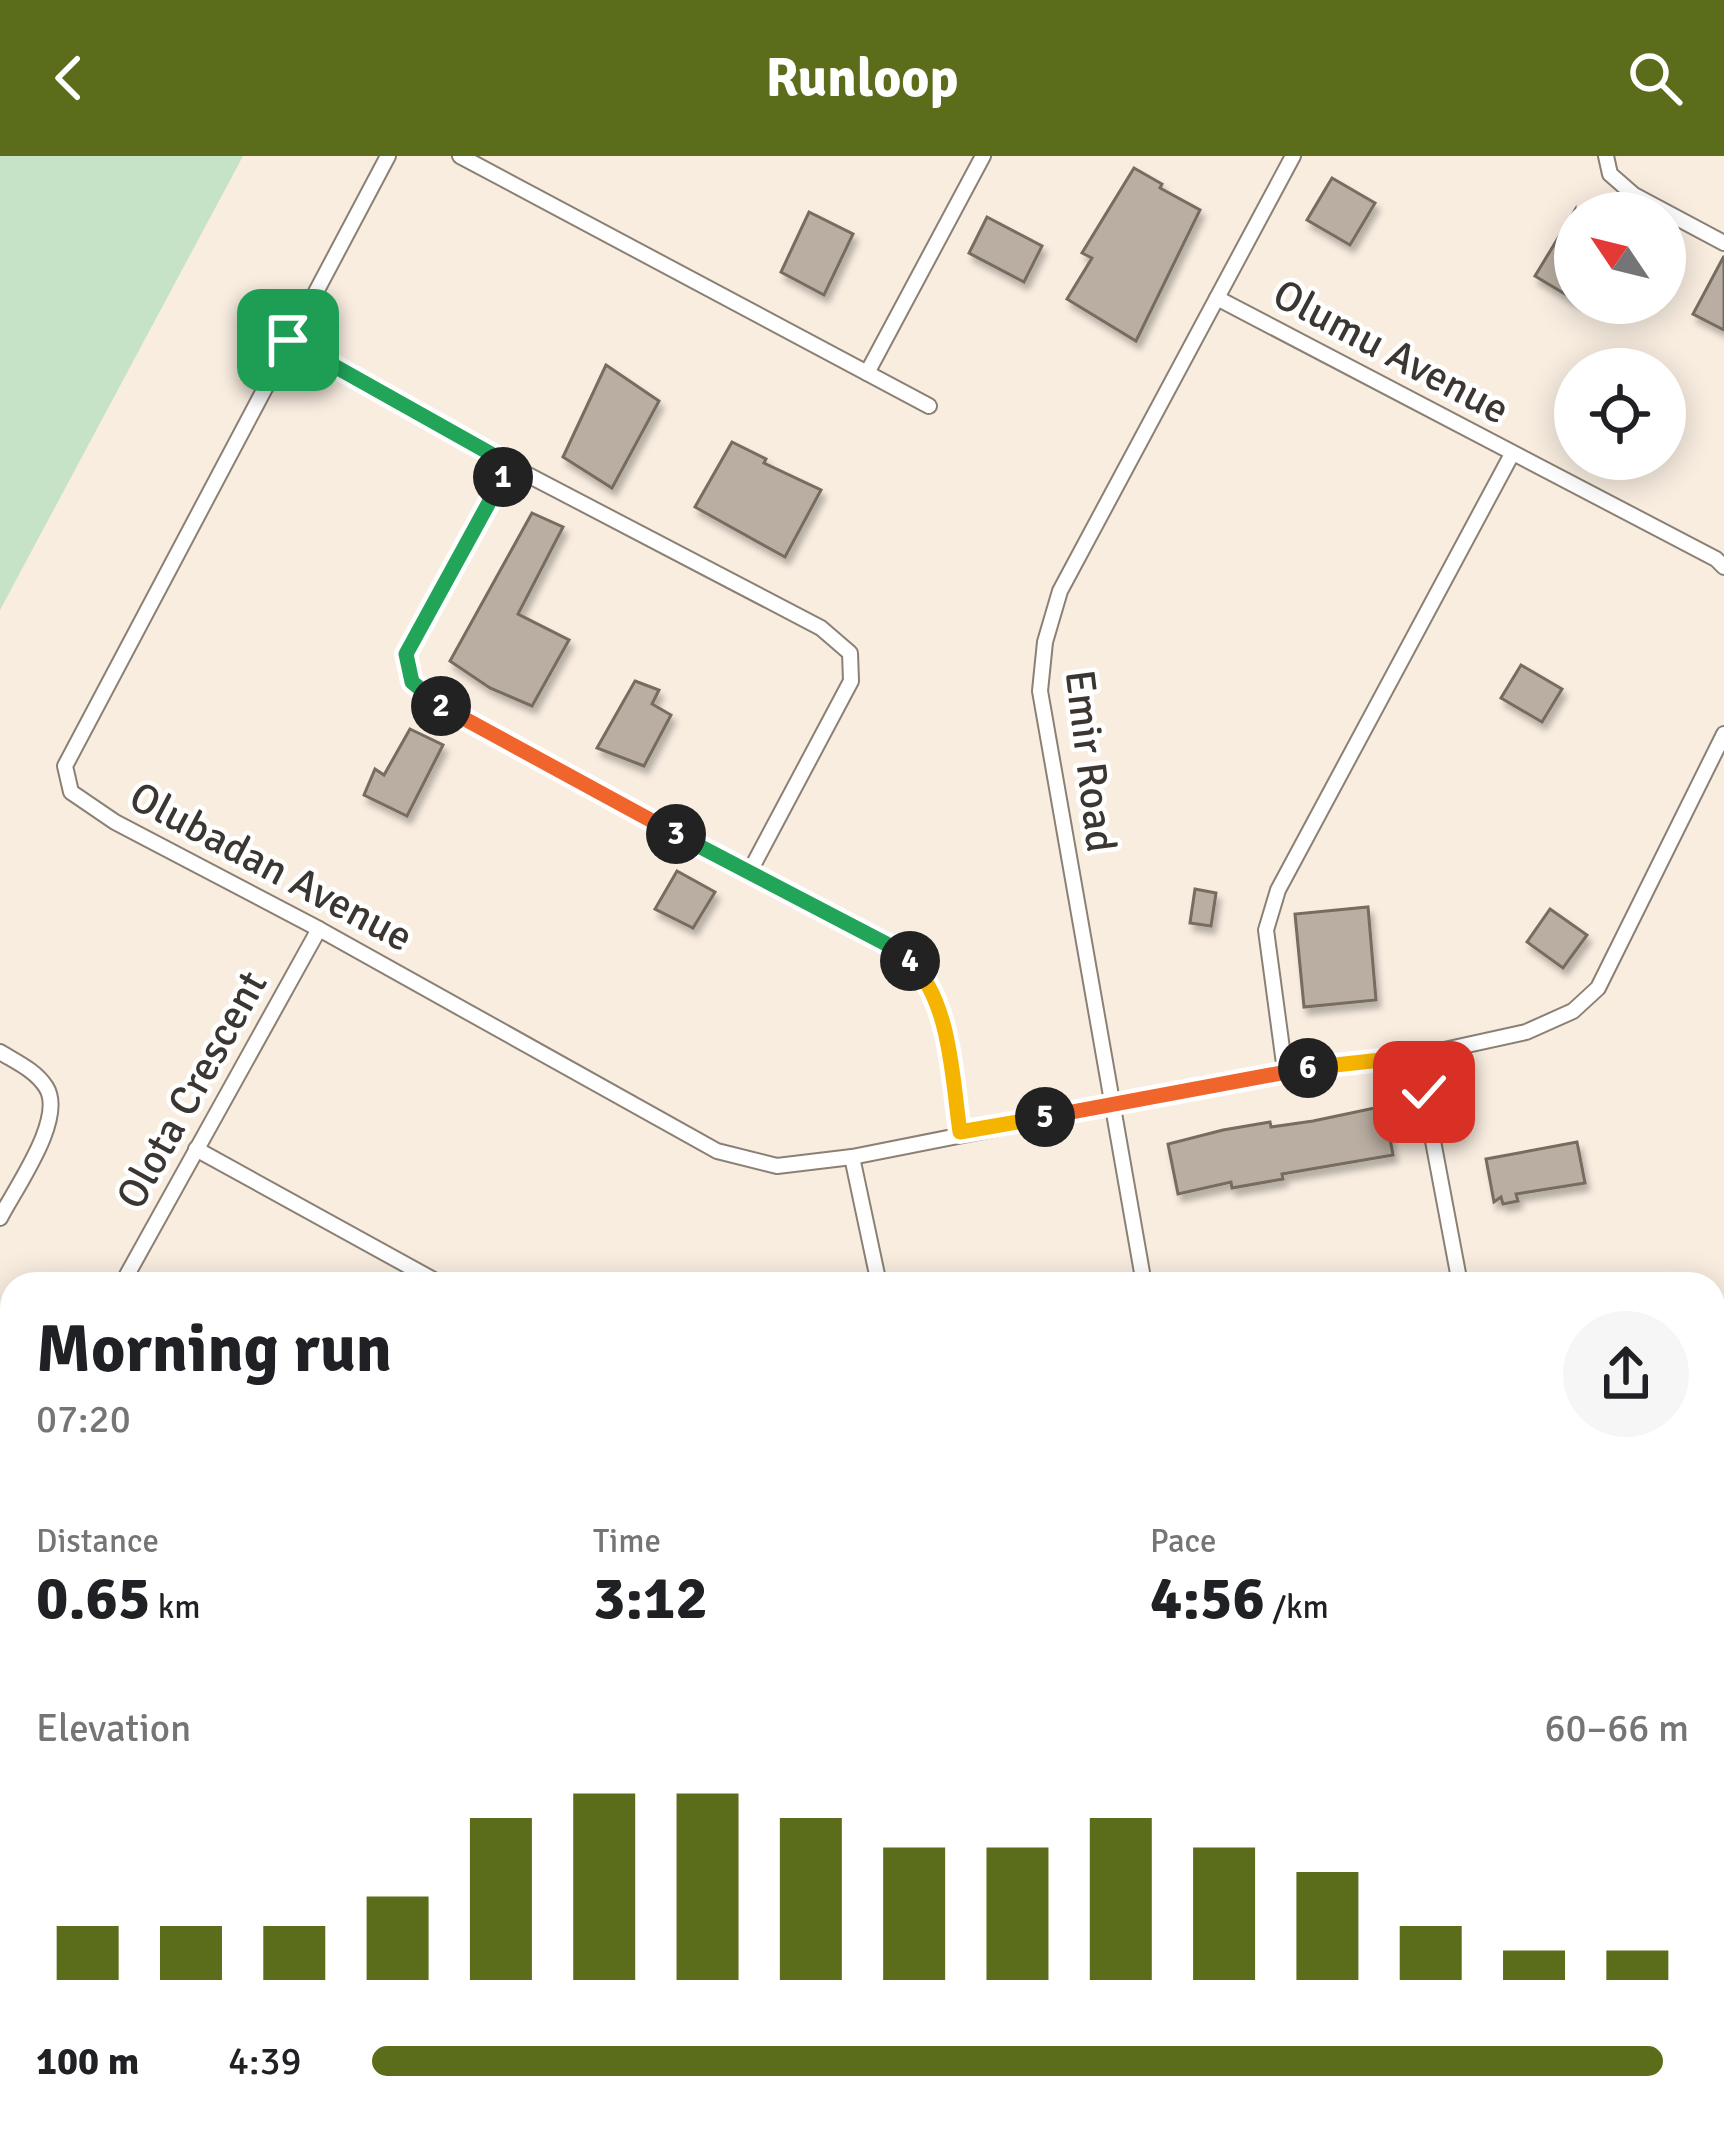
<!DOCTYPE html>
<meta charset="utf-8">
<style>
body{margin:0;font-family:Signika,sans-serif;background:#f6f6f6;color:#202124;height:100vh;display:flex;flex-direction:column;font-size:45px;white-space:nowrap}
*{box-sizing:border-box;margin:0}
p{font-size:39px;color:#757577}
.icon{flex:none;width:66px;height:66px;fill:none;stroke:currentColor;stroke-width:2;stroke-linecap:round;stroke-linejoin:round}
.map{position:relative;flex:1;overflow:hidden}
.sheet{position:absolute;left:0px;top:1116px;width:1725px;height:861px;display:flex;flex-direction:column;background:#fff;border-radius:36px 36px 0 0;box-shadow:0 6px 30px #0003}
.sheet>*{flex:none}
.needle{width:78px;rotate:305deg}
.tools{position:absolute;left:1554px;top:36px;display:grid;gap:24px}
.tools a{display:grid;place-items:center;width:132px;height:132px;border-radius:50%;background:#fff;box-shadow:0 6px 30px #0003;font-size:60px}
.pin{position:absolute;display:grid;place-items:center;width:102px;height:102px;color:#fff;margin:-51px;border-radius:24px;box-shadow:0 6px 18px #0006}
.km{position:absolute;width:60px;height:60px;margin:-30px;border-radius:50%;background:#222;color:#fff;font-size:33px;line-height:60px;text-align:center}
.round{display:grid;place-items:center;flex:none;width:126px;height:126px;border-radius:63px;background:#f6f6f6}
.headline{display:flex;align-items:center;justify-content:space-between;height:204px;padding:0 36px}
h1{font-size:66px;font-weight:800;line-height:90px}
.figures{display:grid;grid-template-columns:repeat(3,1fr);gap:18px;height:204px;padding:12px 36px}
.figures div{display:grid;align-content:center}
.figures b{font-size:60px;font-weight:800}
.figures small{font-size:33px;font-weight:400}
.figures p{font-size:33px}
.chart{height:336px;padding:24px 36px}
.chart p{display:flex;justify-content:space-between}
.chart svg{width:100%;height:216px;margin-top:12px;stroke:#5b6d1a;stroke-width:6}
ul{padding:0 36px;list-style:none;font-size:39px}
li{display:grid;grid-template-columns:192px 144px 1fr;align-items:center;height:90px}
li i{height:30px;border-radius:15px;background:#5b6d1a}
header{display:flex;justify-content:space-between;align-items:center;height:156px;padding:0 36px;background:#5b6d1a;color:#fff;font-size:54px;font-weight:800}
.map>svg:first-child{display:block}
.built{fill:#f1e0cd}
.green{fill:#c6e2c7}
.building{fill:#baaea2;stroke:#776c61;stroke-width:3;filter:url(#shadow)}
.lines{fill:none;stroke-linecap:round;stroke-linejoin:round}
.lane-casing{stroke:#8a8074;stroke-width:12}
.street-casing{stroke:#8a8074;stroke-width:18}
.secondary-casing{stroke:#8a8074;stroke-width:26}
.lane{stroke:#fff;stroke-width:8}
.street{stroke:#fff;stroke-width:14}
.secondary{stroke:#fff;stroke-width:21}
.split-1-casing{stroke:#fff;stroke-width:24}
.split-2-casing{stroke:#fff;stroke-width:24}
.split-3-casing{stroke:#fff;stroke-width:24}
.split-4-casing{stroke:#fff;stroke-width:24}
.split-5-casing{stroke:#fff;stroke-width:24}
.split-6-casing{stroke:#fff;stroke-width:24}
.split-7-casing{stroke:#fff;stroke-width:24}
.split-1{stroke:#22a559;stroke-width:15}
.split-2{stroke:#22a559;stroke-width:15}
.split-3{stroke:#f0652b;stroke-width:15}
.split-4{stroke:#22a559;stroke-width:15}
.split-5{stroke:#f5b400;stroke-width:15}
.split-6{stroke:#f0652b;stroke-width:15}
.split-7{stroke:#f5b400;stroke-width:15}
.labels{text-anchor:middle;dominant-baseline:central;stroke-width:9;stroke-linejoin:round;paint-order:stroke}
.street-label{font-size:42px;fill:#3b3631;stroke:#fff}
</style>
<header><svg class="icon" aria-label="back" viewBox="0 0 24 24"><path d="M15 5l-7 7 7 7"/></svg>Runloop<svg class="icon" aria-label="search" viewBox="0 0 24 24"><circle cx="10" cy="10" r="6"/><path d="M15 15l6 6"/></svg></header>
<div class="map">
<svg width="1724" height="1976" viewBox="0 0 1724 1976">
<defs>
<filter id="shadow"><feDropShadow dx="4" dy="7" stdDeviation="3" flood-color="#0004"/></filter>
</defs>
<rect width="100%" height="100%" fill="#f9ede0"/>
<g class="built">
<polygon points="0,1491 12,1492 12,1755 0,1755"/>
<polygon points="0,1920 12,1926 12,1965 87,1965 83,1976 0,1976"/>
</g>
<polygon class="green" points="0,0 243,0 0,454"/>
<g class="building">
<polygon points="1134,12 1162,28 1160,32 1200,54 1136,185 1067,143 1092,102 1082,97"/>
<polygon points="1332,22 1375,47 1350,89 1307,64"/>
<polygon points="1575,54 1575,144 1535,120"/>
<polygon points="809,56 853,78 824,139 781,116"/>
<polygon points="987,61 1042,90 1024,126 969,97"/>
<polygon points="1724,100 1724,174 1693,158"/>
<polygon points="606,209 659,245 612,332 563,301"/>
<polygon points="732,286 766,303 764,307 821,334 785,401 695,351"/>
<polygon points="532,357 563,371 518,458 569,484 532,550 490,532 450,505"/>
<polygon points="1521,509 1562,533 1542,566 1501,542"/>
<polygon points="635,525 659,534 652,548 671,559 644,610 597,592"/>
<polygon points="410,573 443,589 407,660 364,639 375,613 384,619"/>
<polygon points="677,715 715,736 693,772 655,753"/>
<polygon points="1195,733 1216,737 1211,770 1190,767"/>
<polygon points="1368,751 1376,844 1304,851 1295,758"/>
<polygon points="1550,753 1587,779 1563,812 1527,786"/>
<polygon points="1384,950 1393,999 1282,1018 1283,1023 1232,1032 1231,1026 1178,1038 1168,988 1223,974 1270,966 1271,971 1313,965"/>
<polygon points="1577,986 1585,1027 1516,1038 1518,1045 1503,1048 1501,1041 1494,1046 1486,1003"/>
</g>
<g class="lines">
<defs>
<polyline id="lane" points="0,1869 12,1840"/>
<g id="street">
<polyline points="388,0 65,610 71,636 115,666 319,773 717,995 777,1010 852,1001 1285,915 1417,900 1526,876 1573,855 1598,832 1724,578"/>
<polyline points="460,0 929,250"/>
<polyline points="1606,0 1610,18 1634,39 1724,87"/>
<polyline points="1217,142 1716,403 1724,411"/>
<polyline points="288,184 509,309 821,472 850,497 851,525 749,717"/>
<polyline points="867,217 983,0"/>
<path d="M509 309 407 498 412 526 447 555 895 793C908 803 921 813 928 827 951 871 952 929 960 977"/>
<path d="M0 896C16 906 35 914 46 931 66 962 16 1031 0 1062"/>
<polyline points="1417,900 1460,1128"/>
<polyline points="1285,915 1266,774 1278,734 1512,298"/>
<polyline points="196,993 441,1128"/>
<polyline points="852,1001 879,1128"/>
<polyline points="122,1128 319,773"/>
<polyline points="1144,1128 1040,535 1045,486 1060,435 1293,0"/>
<polyline points="1713,1282 1724,1260"/>
<polyline points="0,1359 12,1359"/>
<polyline points="1713,1881 1724,1860"/>
<polyline points="477,1976 483,1965"/>
<polyline points="974,1976 980,1965"/>
<polyline points="1346,1976 1352,1965"/>
<polyline points="1661,1976 1667,1965"/>
</g>
<g id="secondary">
<polyline points="0,1881 12,1888"/>
<polyline points="159,1965 180,1976"/>
</g>
</defs>
<use href="#lane" class="lane-casing"/>
<use href="#street" class="street-casing"/>
<use href="#secondary" class="secondary-casing"/>
<use href="#lane" class="lane"/>
<use href="#street" class="street"/>
<use href="#secondary" class="secondary"/>
</g>
<g class="lines">
<defs>
<polyline id="split-1" points="288,184 509,308 503,321"/>
<polyline id="split-2" points="441,550 412,526 406,498 503,321"/>
<polyline id="split-3" points="441,550 676,678"/>
<polyline id="split-4" points="676,678 896,793 910,805"/>
<path id="split-5" d="M910 805C951 846 952 922 960 976L1045 961"/>
<polyline id="split-6" points="1045,961 1308,912"/>
<polyline id="split-7" points="1308,912 1417,900 1424,936"/>
</defs>
<use href="#split-1" class="split-1-casing"/>
<use href="#split-2" class="split-2-casing"/>
<use href="#split-3" class="split-3-casing"/>
<use href="#split-4" class="split-4-casing"/>
<use href="#split-5" class="split-5-casing"/>
<use href="#split-6" class="split-6-casing"/>
<use href="#split-7" class="split-7-casing"/>
<use href="#split-1" class="split-1"/>
<use href="#split-2" class="split-2"/>
<use href="#split-3" class="split-3"/>
<use href="#split-4" class="split-4"/>
<use href="#split-5" class="split-5"/>
<use href="#split-6" class="split-6"/>
<use href="#split-7" class="split-7"/>
</g>
<g class="labels">
<g class="street-label">
<text transform="translate(1391 196) rotate(28)">Olumu Avenue</text>
<text transform="translate(1090 605) rotate(83)">Emir Road</text>
<text transform="translate(271 711) rotate(28)">Olubadan Avenue</text>
<text transform="translate(192 934) rotate(-61)">Olota Crescent</text>
</g>
</g>
</svg>
<div class="tools">
<a><svg class="needle" viewBox="-14 -14 28 28"><path d="M0-13l5 13h-10z" fill="#e53935"/><path d="M0 13l5-13h-10z" fill="#757577"/></svg></a>
<a><svg class="icon" aria-label="locate" viewBox="0 0 24 24"><circle cx="12" cy="12" r="6"/><path d="M12 2v4M12 18v4M2 12h4M18 12h4"/></svg></a>
</div>
<div class="pin" style="left:288px;top:184px;background:#1e9e55"><svg class="icon" aria-label="arrive" viewBox="0 0 24 24"><path d="M6 21V4h12l-3 4 3 4H6"/></svg></div>
<div class="pin" style="left:1424px;top:936px;background:#d93025"><svg class="icon" aria-label="check" viewBox="0 0 24 24"><path d="M5 12l5 5 9-10"/></svg></div>
<b class="km" style="left:503px;top:321px">1</b>
<b class="km" style="left:441px;top:550px">2</b>
<b class="km" style="left:676px;top:678px">3</b>
<b class="km" style="left:910px;top:805px">4</b>
<b class="km" style="left:1045px;top:961px">5</b>
<b class="km" style="left:1308px;top:912px">6</b>
<section class="sheet">
<div class="headline"><div><h1>Morning run</h1><p>07:20</p></div><a class="round"><svg class="icon" aria-label="share" viewBox="0 0 24 24"><path d="M12 15V3M7 8l5-5 5 5M5 13v7h14v-7"/></svg></a></div>
<div class="figures">
<div><p>Distance</p><b>0.65<small> km</small></b></div>
<div><p>Time</p><b>3:12</b></div>
<div><p>Pace</p><b>4:56<small> /km</small></b></div>
</div>
<div class="chart"><p><span>Elevation</span>60–66 m</p>
<svg viewBox="0 0 160 44" preserveAspectRatio="none"><path d="M5 44V33M15 44V33M25 44V33M35 44V27M45 44V11M55 44V6M65 44V6M75 44V11M85 44V17M95 44V17M105 44V11M115 44V17M125 44V22M135 44V33M145 44V38M155 44V38"/></svg>
</div>
<ul>
<li><b>100 m</b>4:39<i style="width:98%"></i></li>
</ul>
</section>
</div>
